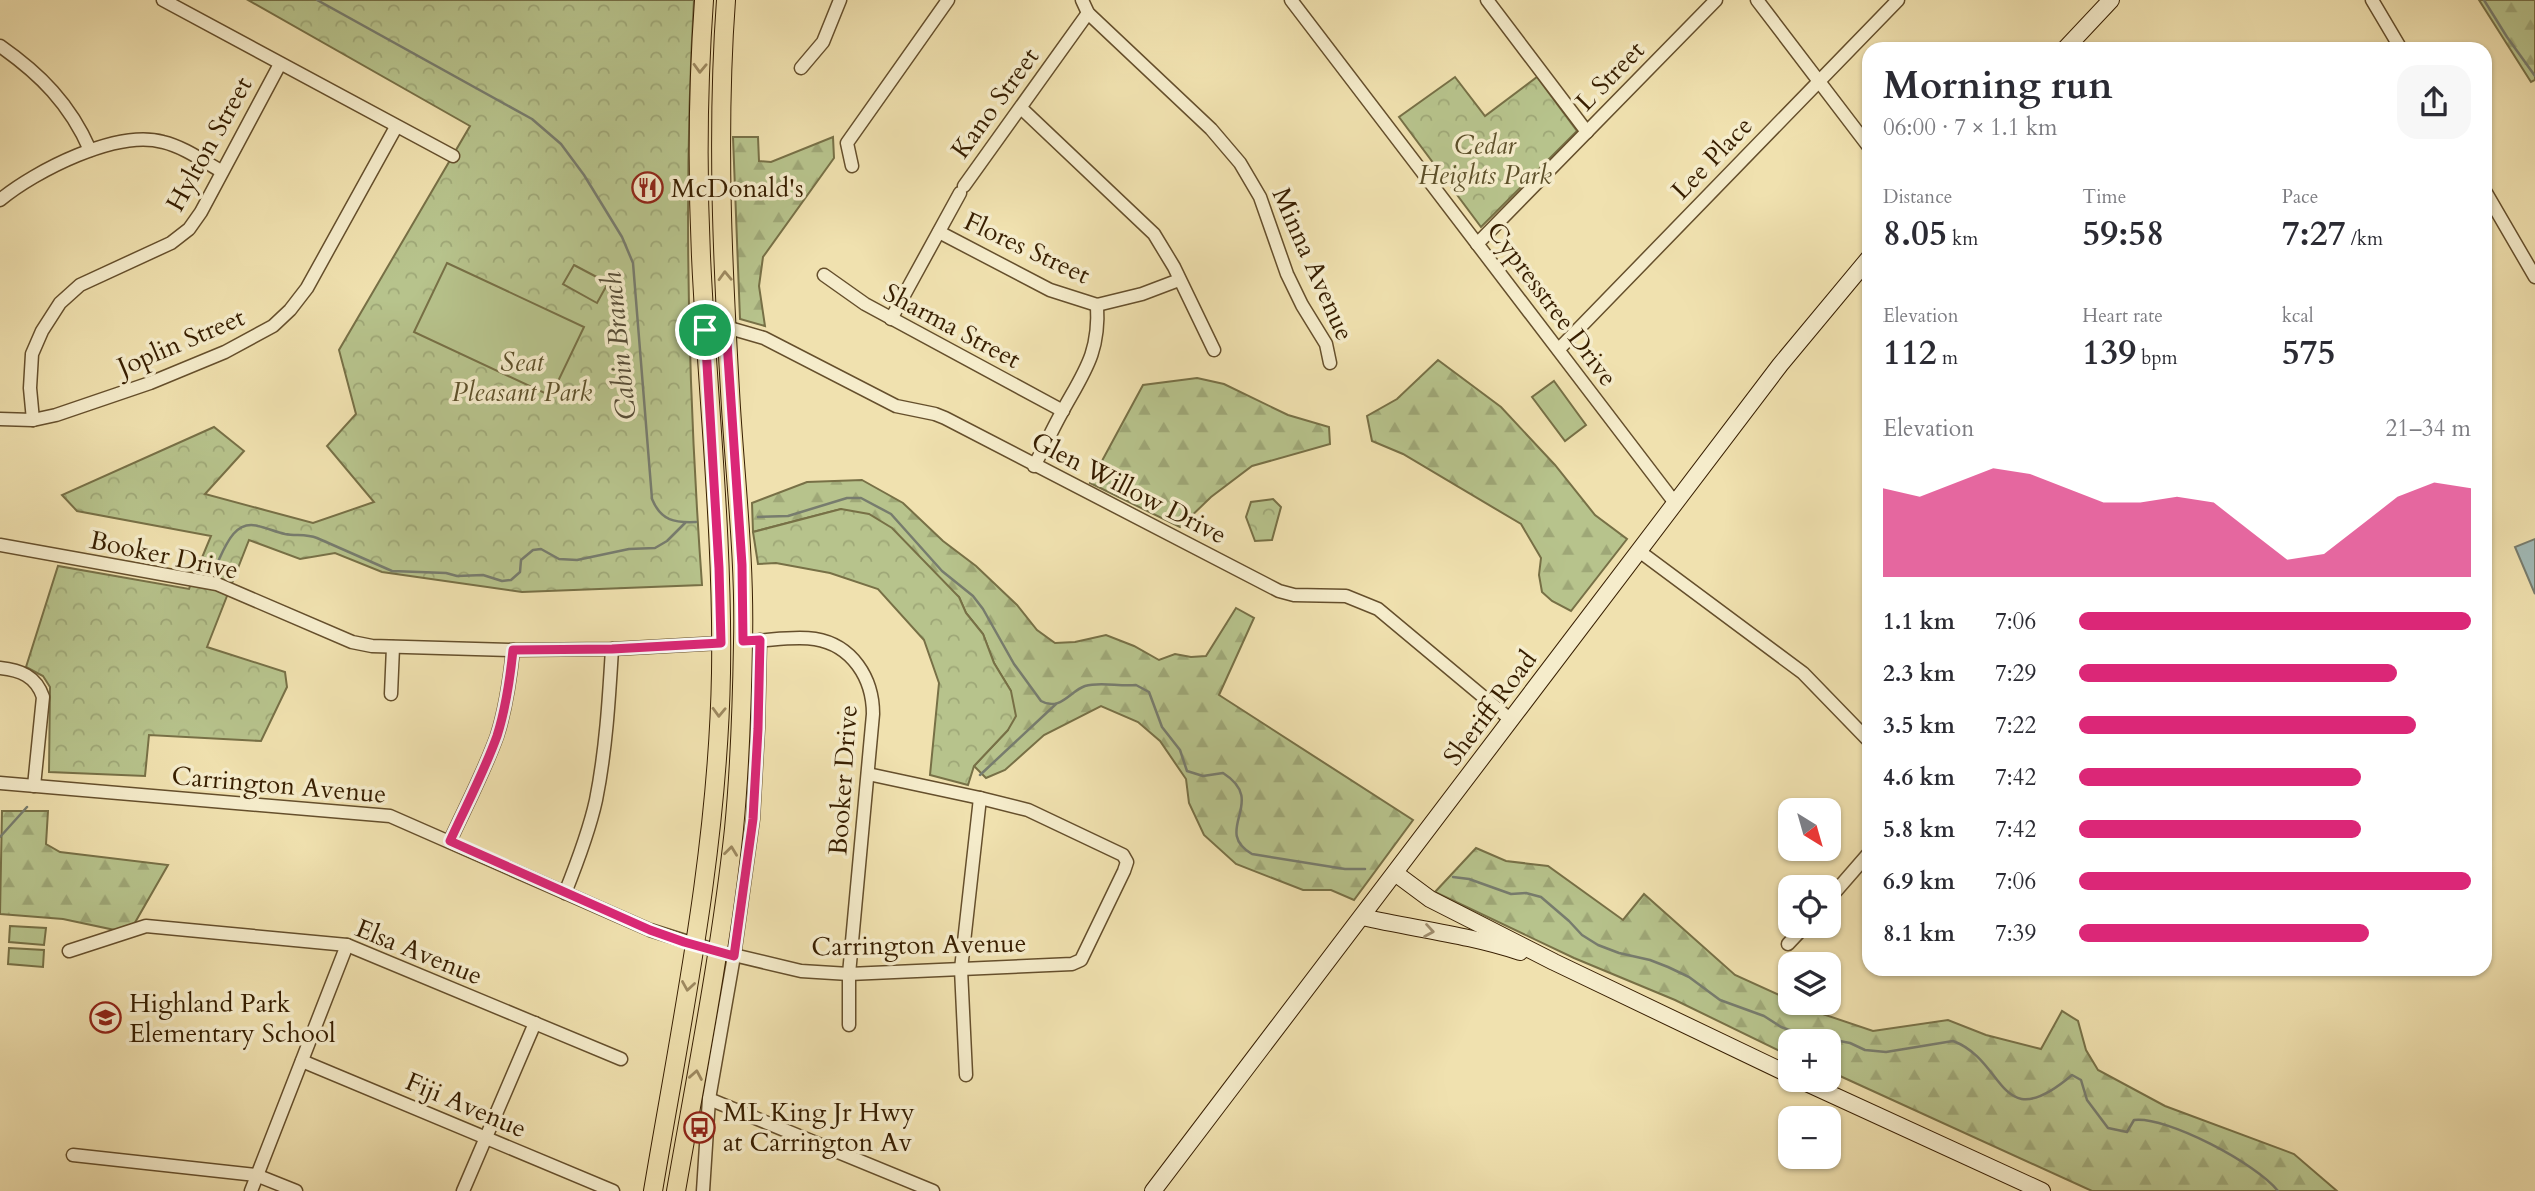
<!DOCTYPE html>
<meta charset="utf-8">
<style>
body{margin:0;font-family:Cardo,serif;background:#f7f7f7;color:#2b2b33;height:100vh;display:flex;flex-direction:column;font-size:26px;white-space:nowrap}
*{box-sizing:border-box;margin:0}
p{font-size:23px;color:#7c7c81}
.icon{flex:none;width:38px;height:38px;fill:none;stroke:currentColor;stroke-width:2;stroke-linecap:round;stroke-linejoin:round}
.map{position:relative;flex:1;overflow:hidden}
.drawer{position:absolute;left:1862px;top:42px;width:630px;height:934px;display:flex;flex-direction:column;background:#fff;border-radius:21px;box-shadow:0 2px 5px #0004}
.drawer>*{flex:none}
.needle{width:46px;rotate:143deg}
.tools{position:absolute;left:1778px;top:798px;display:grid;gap:14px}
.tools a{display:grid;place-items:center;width:63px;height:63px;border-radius:14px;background:#fff;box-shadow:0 2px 5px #0004;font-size:35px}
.pin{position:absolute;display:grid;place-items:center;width:60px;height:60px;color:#fff;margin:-30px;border:4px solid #fff;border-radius:50%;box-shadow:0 2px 7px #0007}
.round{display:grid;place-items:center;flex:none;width:74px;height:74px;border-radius:21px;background:#f7f7f7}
.head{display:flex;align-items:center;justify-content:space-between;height:119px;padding:0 21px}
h1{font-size:38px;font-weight:600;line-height:52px}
.figures{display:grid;grid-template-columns:repeat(3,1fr);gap:10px;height:119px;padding:7px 21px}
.figures div{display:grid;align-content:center}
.figures b{font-size:35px;font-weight:600}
.figures small{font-size:19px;font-weight:400}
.figures p{font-size:19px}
.chart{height:196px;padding:14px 21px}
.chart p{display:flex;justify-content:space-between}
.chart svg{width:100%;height:126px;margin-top:7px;fill:#db2777;opacity:.7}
ul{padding:0 21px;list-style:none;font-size:23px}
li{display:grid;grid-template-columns:112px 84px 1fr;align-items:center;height:52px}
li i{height:18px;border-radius:9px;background:#db2777}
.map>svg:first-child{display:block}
.forest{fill:url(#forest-firs);stroke:#777046;stroke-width:2}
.park{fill:url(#park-crowns);stroke:#777046;stroke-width:2}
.pitch{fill:#b7c38c;stroke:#777046;stroke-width:2}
.water{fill:#a1bab7;stroke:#777c6e;stroke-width:2}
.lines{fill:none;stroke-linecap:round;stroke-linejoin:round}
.stream{stroke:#777c6e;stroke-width:2.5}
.street-casing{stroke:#654f2c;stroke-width:15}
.secondary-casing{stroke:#371e00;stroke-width:18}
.primary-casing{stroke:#371e00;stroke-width:20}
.street{stroke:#f5eccb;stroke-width:12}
.secondary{stroke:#f5eccb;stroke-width:16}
.primary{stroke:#f0e1af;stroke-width:18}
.oneway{stroke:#9d8960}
.oneway2{stroke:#a08f70}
.route-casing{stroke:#fff;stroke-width:14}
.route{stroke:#db2777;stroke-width:9}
.labels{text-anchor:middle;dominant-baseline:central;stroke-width:7;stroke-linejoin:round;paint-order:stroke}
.street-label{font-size:26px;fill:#371e00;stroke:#f5eccb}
.park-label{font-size:26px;font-style:italic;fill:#5d502a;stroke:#f5eccb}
.poi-label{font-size:26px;fill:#371e00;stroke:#f5eccb;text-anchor:start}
.water-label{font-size:28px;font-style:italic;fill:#574d37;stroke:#f5eccb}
</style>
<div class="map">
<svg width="2535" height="1191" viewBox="0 0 2535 1191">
<defs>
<pattern id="forest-firs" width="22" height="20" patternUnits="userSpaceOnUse" patternTransform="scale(1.75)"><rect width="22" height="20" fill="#b7c38c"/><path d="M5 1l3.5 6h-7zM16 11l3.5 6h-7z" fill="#9ea777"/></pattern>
<pattern id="park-crowns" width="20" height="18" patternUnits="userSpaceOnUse" patternTransform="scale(1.75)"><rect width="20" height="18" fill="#b7c38c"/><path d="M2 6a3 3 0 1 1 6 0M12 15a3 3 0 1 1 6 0" fill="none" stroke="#9ea777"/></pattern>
</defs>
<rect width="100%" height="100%" fill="#f0e1af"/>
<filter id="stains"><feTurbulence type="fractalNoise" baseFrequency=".00286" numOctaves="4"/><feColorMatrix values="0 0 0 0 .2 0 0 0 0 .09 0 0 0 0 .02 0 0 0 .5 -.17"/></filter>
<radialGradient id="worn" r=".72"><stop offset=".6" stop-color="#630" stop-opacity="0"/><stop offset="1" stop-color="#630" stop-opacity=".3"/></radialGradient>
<g class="forest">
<polygon points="2479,0 2535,0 2535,80 2531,82"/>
<polygon points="733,137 758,137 759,161 771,162 833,137 834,158 763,257 759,286 765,326 740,319"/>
<polygon points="1438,360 1501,407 1555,465 1595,515 1627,539 1571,611 1552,601 1542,592 1539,575 1541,558 1521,524 1403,454 1372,441 1367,416 1397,399"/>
<polygon points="1197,378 1224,384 1288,415 1329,427 1330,444 1252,466 1211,497 1180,527 1090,483 1143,385"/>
<polygon points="862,480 903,503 943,541 976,566 1017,605 1037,630 1055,643 1075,642 1106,635 1134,646 1159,660 1175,654 1191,657 1206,656 1236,608 1254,618 1219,695 1413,820 1354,900 1331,890 1303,890 1236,864 1204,835 1189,803 1186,779 1160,741 1138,722 1101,706 1044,735 1005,770 986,778 974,766 1008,730 1011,691 994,663 983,634 966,613 959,597 841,509 753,532 752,503 807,482"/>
<polygon points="2,811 48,811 46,844 60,852 168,865 129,933 63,919 0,914"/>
<polygon points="1476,848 1506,861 1548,866 1623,920 1644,894 1735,975 1790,1000 1790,1003 1873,1031 1948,1020 1986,1035 2041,1049 2062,1011 2078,1021 2086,1050 2098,1070 2165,1106 2294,1154 2337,1191 2092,1191 1829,1071 1829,1041 1790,1041 1790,1056 1675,1000 1574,958 1435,892"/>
</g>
<g class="park">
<path d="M248 0H694C683 194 688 391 702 585L522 592 382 572 335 553 300 559 249 540 207 647 285 672 287 687 261 741 149 735 145 776 49 772 50 687 43 676 26 667 58 566 189 589 211 536 77 511 62 495 214 427 244 451 205 494 313 523 374 502 327 446 356 414 339 350 470 126Z"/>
<polygon points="1455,77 1485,116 1537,77 1577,131 1481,227 1399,117"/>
<polygon points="1273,499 1281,507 1272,540 1255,541 1246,517 1251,502"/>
<polygon points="841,509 869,514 892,528 959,597 966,613 983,634 994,663 1011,691 1016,716 1008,730 974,766 968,785 930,775 939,683 924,640 878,589 830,573 776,563 758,564 753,532"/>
</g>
<g class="pitch">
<polygon points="447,263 584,327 551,396 414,332"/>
<polygon points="574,265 608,283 597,303 563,284"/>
<polygon points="1554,381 1586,425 1565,441 1532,397"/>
<polygon points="10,926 46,928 44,945 9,942"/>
<polygon points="9,948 44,950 43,967 8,964"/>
</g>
<polygon class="water" points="2535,539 2535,594 2515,547"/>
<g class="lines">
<g class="stream">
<path d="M317 0 532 119 561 144 584 175 622 237 633 263 652 499C661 521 675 523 696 522"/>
<polyline points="2484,0 2507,37 2535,76"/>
<path d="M758 517 788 516 847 498H861L891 514 942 571 973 596 983 609 1014 664 1041 701C1060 712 1070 691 1085 686 1101 681 1119 687 1136 685L1149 692 1162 727 1180 750 1187 771 1203 776 1223 773C1269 802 1211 830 1252 854L1345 869H1365"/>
<path d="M215 568C224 550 233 519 258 526 267 528 276 532 285 534 296 536 306 534 317 538L392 571 446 573 457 576 483 575 502 581 511 580 520 572 521 560 533 550 541 549 559 559 577 560 629 549 655 548 667 541 685 523"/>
<polyline points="980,775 1056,704"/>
<polyline points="0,837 27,807"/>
<path d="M1453 877 1469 879 1511 894 1526 893 1541 897 1569 921 1582 935 1598 945 1619 953 1650 960 1668 967 1689 977 1720 1000 1764 1016 1781 1027 1798 1033 1850 1043 1865 1050 1886 1052 1953 1041C2007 1061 1998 1138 2072 1075L2081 1080 2087 1100 2108 1128 2127 1132 2134 1120C2167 1116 2257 1164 2278 1191"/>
</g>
<defs>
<g id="street">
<polyline points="163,0 453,156"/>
<polyline points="1082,0 1088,13 1211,129 1240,163 1260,197 1287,274 1302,305 1326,344 1330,363"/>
<polyline points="1291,0 1675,503"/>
<polyline points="1487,0 1587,132"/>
<polyline points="1757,0 1869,147"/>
<polyline points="2372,0 2401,49"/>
<path d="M0 46C40 74 70 104 90 150"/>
<polyline points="801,68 823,42 840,0"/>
<polyline points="1021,108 1154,234 1174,267 1214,350"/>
<polyline points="852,166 847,143 948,0"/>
<polyline points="964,186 1088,13"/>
<polyline points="2485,191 2535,277"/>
<path d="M0 200C35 171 117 129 163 142 184 147 203 161 221 171"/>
<polyline points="939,232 1050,290 1097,305 1142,294 1179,280"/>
<polyline points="1477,244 1716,0"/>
<polyline points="824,275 865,304 1063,411"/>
<polyline points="891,319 960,193"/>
<polyline points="705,330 726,327 764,338 896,406 935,414 945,418 1279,591 1294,595 1346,596 1378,609 1511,720"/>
<polyline points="1559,349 1898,0"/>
<polyline points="0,419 33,420 56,415 150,383 225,352 273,326 290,310 307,288 396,127"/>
<polyline points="33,420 30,388 32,354 42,331 60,303 80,285 171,243 189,229 201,212 280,64"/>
<path d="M1034 466C1044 448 1052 430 1062 412 1084 372 1100 353 1097 305"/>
<polyline points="0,545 217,584 352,642 372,646 513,650 612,649 721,643"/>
<polyline points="1639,551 1803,673 1869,741"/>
<path d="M754 641C774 640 795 636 815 639 852 645 873 678 873 714L849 974V1025"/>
<path d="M0 668C20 670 36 676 43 697L34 786"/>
<polyline points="391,694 393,647"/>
<polyline points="0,783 390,816 650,930 717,951 801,971 849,974 1072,964 1081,960 1124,871 1127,862 1123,855 1028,810 980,798 868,774"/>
<path d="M450 841C466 806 484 772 497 736 506 708 510 679 513 650"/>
<path d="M565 893C577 863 589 832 596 800 606 750 609 699 612 649"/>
<polyline points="1829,899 1869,853"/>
<polyline points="1788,944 1805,926"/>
<polyline points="69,951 146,926 347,945 621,1059"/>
<polyline points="302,1061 613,1191"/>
<polyline points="966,1075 961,969 980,798"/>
<polyline points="709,1099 933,1191"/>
<polyline points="73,1155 256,1175 296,1191"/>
<polyline points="251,1191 347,945"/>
<polyline points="463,1191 535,1023"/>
<polyline points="703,1191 709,1099 734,956 753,819 758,728 760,640"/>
</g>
<g id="secondary">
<polyline points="2065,49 2111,0"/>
<polyline points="1395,873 1430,899 1554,962 1790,1075"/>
<path d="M1362 917C1415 929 1469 935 1520 952"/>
<polyline points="1800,1080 2042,1191"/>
<polyline points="1153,1191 1780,365 1869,258"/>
</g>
<g id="primary">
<path d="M653 1191C682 1019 718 848 721 673 723 547 710 420 703 294 697 196 697 98 704 0"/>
<path d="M676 1191C697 1071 721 950 734 829 740 767 742 704 743 643 745 564 736 486 731 408 723 273 716 136 726 0"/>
</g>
</defs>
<use href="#street" class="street-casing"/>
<use href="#secondary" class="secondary-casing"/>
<use href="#primary" class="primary-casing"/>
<use href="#street" class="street"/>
<use href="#secondary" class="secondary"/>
<use href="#primary" class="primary"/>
</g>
<defs><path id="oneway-chevron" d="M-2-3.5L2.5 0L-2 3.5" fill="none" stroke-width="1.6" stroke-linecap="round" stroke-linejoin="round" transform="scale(1.75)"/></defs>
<g class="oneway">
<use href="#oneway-chevron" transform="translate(700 68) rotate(92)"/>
<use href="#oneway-chevron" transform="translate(725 276) rotate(-92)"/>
<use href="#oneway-chevron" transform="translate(719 712) rotate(92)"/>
<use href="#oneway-chevron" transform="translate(731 851) rotate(-83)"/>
<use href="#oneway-chevron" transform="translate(688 986) rotate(99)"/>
<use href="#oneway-chevron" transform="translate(696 1075) rotate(-80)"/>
</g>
<use class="oneway2" href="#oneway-chevron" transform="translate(1429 931) rotate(9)"/>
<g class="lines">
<defs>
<path id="route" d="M726 327 742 565 743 641 760 640 758 729 753 819 734 956 684 942 650 930 450 841C466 806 484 772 497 736 506 708 510 679 513 650L612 649 721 643 719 568 705 330Z"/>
</defs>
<use href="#route" class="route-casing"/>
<use href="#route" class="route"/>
</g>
<defs>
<symbol id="restaurant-ring" viewBox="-11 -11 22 22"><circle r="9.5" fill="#f5eccb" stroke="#8f2418" stroke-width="1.5"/><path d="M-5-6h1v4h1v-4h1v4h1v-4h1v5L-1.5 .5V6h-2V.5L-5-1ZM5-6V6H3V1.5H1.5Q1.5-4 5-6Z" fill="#8f2418"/></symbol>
<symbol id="school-ring" viewBox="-11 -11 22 22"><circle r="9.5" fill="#f5eccb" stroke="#8f2418" stroke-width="1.5"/><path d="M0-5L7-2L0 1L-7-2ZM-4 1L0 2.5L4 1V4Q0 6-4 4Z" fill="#8f2418"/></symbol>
<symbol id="bus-ring" viewBox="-11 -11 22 22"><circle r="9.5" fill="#f5eccb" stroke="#8f2418" stroke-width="1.5"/><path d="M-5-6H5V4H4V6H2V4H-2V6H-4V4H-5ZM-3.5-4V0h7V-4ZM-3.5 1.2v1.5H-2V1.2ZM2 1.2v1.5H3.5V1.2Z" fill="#8f2418"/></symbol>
</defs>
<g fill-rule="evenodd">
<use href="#restaurant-ring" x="630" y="170" width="35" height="35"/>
<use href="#school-ring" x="88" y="1000" width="35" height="35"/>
<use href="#bus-ring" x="682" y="1110" width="35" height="35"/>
</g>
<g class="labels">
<g class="street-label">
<text transform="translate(1610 76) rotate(-46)">L Street</text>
<text transform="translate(995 103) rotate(-54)">Kano Street</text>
<text transform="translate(209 144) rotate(-61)">Hylton Street</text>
<text transform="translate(1712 158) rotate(-46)">Lee Place</text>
<text transform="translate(1027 248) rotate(25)">Flores Street</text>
<text transform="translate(1313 264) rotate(66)">Minna Avenue</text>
<text transform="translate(1552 304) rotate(53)">Cypresstree Drive</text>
<text transform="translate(952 326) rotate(28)">Sharma Street</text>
<text transform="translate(181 342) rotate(-23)">Joplin Street</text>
<text transform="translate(1129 488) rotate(27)">Glen Willow Drive</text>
<text transform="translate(164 555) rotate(12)">Booker Drive</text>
<text transform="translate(1490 708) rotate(-53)">Sheriff Road</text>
<text transform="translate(843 780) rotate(-86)">Booker Drive</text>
<text transform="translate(279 785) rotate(5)">Carrington Avenue</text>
<text transform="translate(919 945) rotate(-1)">Carrington Avenue</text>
<text transform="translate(419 952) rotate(22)">Elsa Avenue</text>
<text transform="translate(466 1105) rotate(23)">Fiji Avenue</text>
</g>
<g class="park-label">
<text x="1485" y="145">Cedar<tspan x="1485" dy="30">Heights Park</tspan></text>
<text x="522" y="362">Seat<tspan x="522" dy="30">Pleasant Park</tspan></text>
</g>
<g class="poi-label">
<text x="671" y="188">McDonald's</text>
<text x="129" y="1003">Highland Park<tspan x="129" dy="30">Elementary School</tspan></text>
<text x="723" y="1112">ML King Jr Hwy<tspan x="723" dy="30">at Carrington Av</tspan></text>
</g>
<g class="water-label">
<text transform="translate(619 346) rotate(-96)">Cabin Branch</text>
</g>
</g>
<rect width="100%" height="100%" filter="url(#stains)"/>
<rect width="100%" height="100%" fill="url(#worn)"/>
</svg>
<div class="tools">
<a><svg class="needle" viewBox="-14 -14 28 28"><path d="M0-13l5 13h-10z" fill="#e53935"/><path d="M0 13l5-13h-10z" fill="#7c7c81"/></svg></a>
<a><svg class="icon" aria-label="locate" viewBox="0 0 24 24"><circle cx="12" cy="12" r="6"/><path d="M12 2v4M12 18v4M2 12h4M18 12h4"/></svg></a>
<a><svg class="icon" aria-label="layers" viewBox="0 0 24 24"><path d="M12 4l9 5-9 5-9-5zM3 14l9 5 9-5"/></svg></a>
<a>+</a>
<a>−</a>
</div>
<div class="pin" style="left:705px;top:330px;background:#1e9e55"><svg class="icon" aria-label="arrive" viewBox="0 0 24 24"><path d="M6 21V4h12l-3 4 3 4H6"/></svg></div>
<section class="drawer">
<div class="head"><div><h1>Morning run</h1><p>06:00 · 7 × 1.1 km</p></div><a class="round"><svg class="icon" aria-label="share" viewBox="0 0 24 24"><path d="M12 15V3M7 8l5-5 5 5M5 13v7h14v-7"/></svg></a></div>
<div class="figures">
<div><p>Distance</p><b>8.05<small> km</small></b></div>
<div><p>Time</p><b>59:58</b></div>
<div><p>Pace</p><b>7:27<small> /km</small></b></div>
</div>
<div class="figures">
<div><p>Elevation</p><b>112<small> m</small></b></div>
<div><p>Heart rate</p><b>139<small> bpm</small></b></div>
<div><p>kcal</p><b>575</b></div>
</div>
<div class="chart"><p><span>Elevation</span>21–34 m</p>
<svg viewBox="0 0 160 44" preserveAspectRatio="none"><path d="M0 44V13L10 16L20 11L30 6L40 8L50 13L60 18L70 18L80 16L90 18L100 28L110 38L120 36L130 26L140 16L150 11L160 13V44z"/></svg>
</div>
<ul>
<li><b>1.1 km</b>7:06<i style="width:100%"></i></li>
<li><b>2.3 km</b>7:29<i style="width:81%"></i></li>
<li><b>3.5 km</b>7:22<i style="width:86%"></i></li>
<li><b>4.6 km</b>7:42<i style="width:72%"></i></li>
<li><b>5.8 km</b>7:42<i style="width:72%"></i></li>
<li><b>6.9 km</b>7:06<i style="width:100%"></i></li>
<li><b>8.1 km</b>7:39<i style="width:74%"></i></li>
</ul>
</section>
</div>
